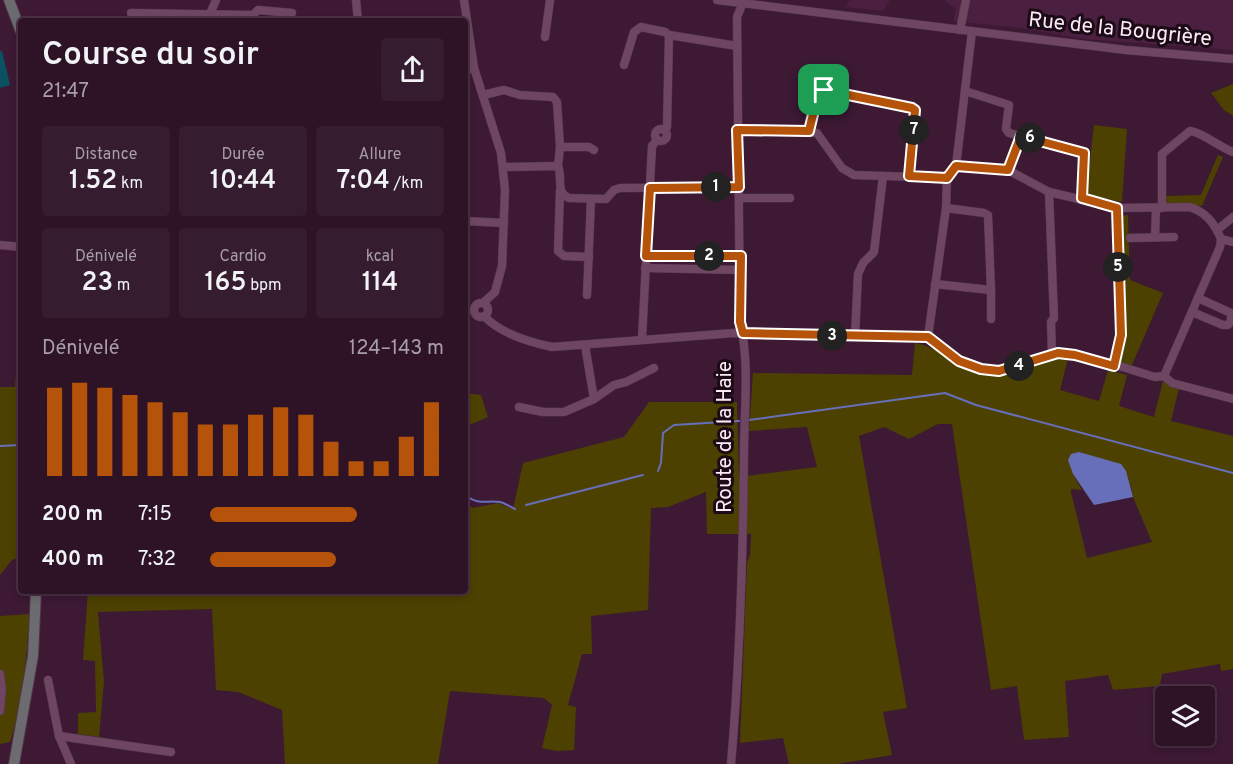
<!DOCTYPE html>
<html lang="fr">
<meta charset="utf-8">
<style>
body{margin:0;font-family:Overpass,sans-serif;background:#361c2f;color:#f1f3f6;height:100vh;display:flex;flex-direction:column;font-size:22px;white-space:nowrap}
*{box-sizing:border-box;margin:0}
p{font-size:20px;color:#a79ea7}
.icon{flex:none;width:33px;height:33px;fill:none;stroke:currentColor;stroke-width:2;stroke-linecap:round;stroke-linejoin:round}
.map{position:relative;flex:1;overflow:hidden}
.side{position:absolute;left:18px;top:18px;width:450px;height:576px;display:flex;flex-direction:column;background:#2e1327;border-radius:6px;box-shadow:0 3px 9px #0003,0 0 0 2px #493244}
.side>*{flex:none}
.controls{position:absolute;left:1155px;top:686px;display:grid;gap:12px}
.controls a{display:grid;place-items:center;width:60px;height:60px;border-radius:6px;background:#2e1327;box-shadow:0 3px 9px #0003,0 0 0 2px #493244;font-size:30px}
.pin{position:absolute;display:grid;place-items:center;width:51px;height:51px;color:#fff;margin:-26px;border-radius:12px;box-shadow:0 3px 9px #0006}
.km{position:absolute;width:30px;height:30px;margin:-15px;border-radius:50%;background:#222;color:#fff;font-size:16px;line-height:30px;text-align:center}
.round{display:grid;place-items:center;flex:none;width:63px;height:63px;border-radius:6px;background:#361c2f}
.headline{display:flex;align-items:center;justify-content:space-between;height:102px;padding:0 24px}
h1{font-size:33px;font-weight:600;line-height:45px}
.figures{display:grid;grid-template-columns:repeat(3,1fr);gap:9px;height:102px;padding:6px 24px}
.figures div{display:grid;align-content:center;border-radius:6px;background:#361c2f;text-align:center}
.figures b{font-size:26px;font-weight:600}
.figures small{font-size:16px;font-weight:400}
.figures p{font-size:16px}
.chart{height:168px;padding:12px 24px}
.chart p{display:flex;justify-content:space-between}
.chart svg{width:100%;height:108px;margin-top:6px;stroke:#b45309;stroke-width:6}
ul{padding:0 24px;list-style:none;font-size:20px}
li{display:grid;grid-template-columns:96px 72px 1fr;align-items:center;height:45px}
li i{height:15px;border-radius:8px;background:#b45309}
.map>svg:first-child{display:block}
.built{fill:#4a1f3f}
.green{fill:#4c4101;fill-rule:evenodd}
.water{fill:#686fba}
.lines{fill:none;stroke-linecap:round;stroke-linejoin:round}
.stream{stroke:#686fba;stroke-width:2}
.building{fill:#0a5161}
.street-casing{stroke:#53354b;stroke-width:9}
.secondary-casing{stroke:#53354b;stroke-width:12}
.street{stroke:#6e4662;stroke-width:8}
.secondary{stroke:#6c6c70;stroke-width:10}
.route-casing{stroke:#fff;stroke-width:12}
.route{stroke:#b45309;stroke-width:8}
.labels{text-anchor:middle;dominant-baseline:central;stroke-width:6;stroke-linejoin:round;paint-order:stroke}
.street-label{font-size:21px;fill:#feeaf7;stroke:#1b0b16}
</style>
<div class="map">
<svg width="1233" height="764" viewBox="0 0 1233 764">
<rect width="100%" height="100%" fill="#3d1934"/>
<g class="built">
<polygon points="849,0 890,0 883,11 845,7"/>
<polygon points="944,0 1233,0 1233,50 1084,39 1021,28 953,21 956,9"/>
</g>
<g class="green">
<polygon points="1233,84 1233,116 1224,110 1211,93"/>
<polygon points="1094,125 1127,129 1122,202 1086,195"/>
<polygon points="1218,155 1223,157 1202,206 1166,205 1165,196 1201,195"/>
<polygon points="1128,215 1130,280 1163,293 1131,367 1120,364 1119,361 1125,338 1121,216"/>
<polygon points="21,312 21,557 12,560 0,575 0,387 15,387"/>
<path d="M915 343C946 349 963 373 996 373 1022 373 1043 358 1068 358L1060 390 1099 401 1108 370 1127 375 1119 406 1154 417 1163 381 1179 388 1171 421 1233 436V669L1221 671 1220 664 1162 674 1160 686 1113 690 1108 675 1065 681 1069 737 1024 740 1017 686 991 690 952 424H938L909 439 884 427 859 436 907 708 883 712 892 755 837 764H789L783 738 740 743 747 563 750 555 751 534H707L706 492 668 507 651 508 648 610 591 616 592 654H582L568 705 576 707 574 750 557 751 542 748 552 705 544 698 450 691 438 764H285L282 710 238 692 216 690 212 609 98 612 104 682 99 737 78 734V713L96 712 95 661 83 660 88 591H465V502L473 508 498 503 513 509 523 463 624 437 649 402H737L739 477 817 467 807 427 749 431 753 373 912 375ZM1079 452 1102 461 1114 462 1131 487 1133 497 1152 542 1087 558 1071 492V489L1082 490 1073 474Z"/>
<polygon points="465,393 481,395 488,417 465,427"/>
<path d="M30 614C26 657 24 700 10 742L0 744V616Z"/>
</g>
<polygon class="water" points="1079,452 1121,464 1126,471 1133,497 1094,505 1073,474 1068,460 1071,454"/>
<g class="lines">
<g class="stream">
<polyline points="749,420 945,393 976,405 1233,473"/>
<polyline points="0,446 21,445"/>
<polyline points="658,471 661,463 663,433 674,425 739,421"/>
<path d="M465 495C480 506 485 500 500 502 505 503 510 507 515 509"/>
<polyline points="526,505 643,475"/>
</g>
</g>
<polygon class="building" points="0,51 2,51 10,85 0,88"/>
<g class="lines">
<defs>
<g id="street">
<polyline points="356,0 358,21"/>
<polyline points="464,0 474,68 501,153 505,190 502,266 495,292 483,303"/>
<polyline points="717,0 1126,50 1233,59"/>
<polyline points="131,13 253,15 258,10 292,13"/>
<polyline points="207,21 216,0"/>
<polyline points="960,30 966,0"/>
<polyline points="545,37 550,0"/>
<polyline points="624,65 634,32 641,27 665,32 669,35 737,46"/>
<polyline points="465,70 474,68"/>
<polyline points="965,91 1009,105 1006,129 1009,133 1084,153 1082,198"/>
<polyline points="483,95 504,90 520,95 553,97 557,102 560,147 558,166"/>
<circle cx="661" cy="135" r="6"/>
<polyline points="664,130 667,127 669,35"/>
<polyline points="737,130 817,133 842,168 854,175 947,178"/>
<polyline points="809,131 818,94 824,90 912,108 916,114 909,176"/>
<polyline points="560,147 589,147 594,150"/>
<path d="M956 166 1008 170 1049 192 1117 208 1189 207C1205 211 1215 224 1221 239L1220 247 1164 376"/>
<path d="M503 167 558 166C563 177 555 193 569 198L606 199 614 190 620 188 739 187"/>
<polyline points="1008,170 1021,136"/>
<polyline points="560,191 558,251 564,256 589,257"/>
<polyline points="1049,192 1054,318 1051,322 1052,354"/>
<polyline points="740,198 790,198"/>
<path d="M1162 208V154L1190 131C1202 132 1219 147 1233 152"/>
<polyline points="465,221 504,223"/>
<polyline points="1217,230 1233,217"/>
<polyline points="1155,237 1156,209"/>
<polyline points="1130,238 1174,237"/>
<polyline points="1221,239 1233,242"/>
<polyline points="0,245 21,247"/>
<polyline points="646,256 741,256"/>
<polyline points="645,268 741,270"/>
<polyline points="935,284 991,290 988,215 984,213 946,208"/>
<polyline points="587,295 591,199"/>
<circle cx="481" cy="310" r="7"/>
<polyline points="1192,312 1223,325 1228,325 1231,321 1231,313 1198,298"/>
<path d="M484 316C501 334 528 342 552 347L734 333 928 337"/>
<polyline points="991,319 991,290"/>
<polyline points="855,336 858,274 863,263 874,252 883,176"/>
<polyline points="928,337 946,208 947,178 956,166 972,31"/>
<path d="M928 337C960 364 982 378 1025 364 1036 361 1048 353 1060 354 1092 355 1124 368 1155 377L1164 376"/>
<polyline points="642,339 652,146 657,140"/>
<polyline points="585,345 594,399"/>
<polyline points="1114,366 1121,335 1117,208"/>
<polyline points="1164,376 1172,383 1233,399"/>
<polyline points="519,407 543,412 564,412 594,399 614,385 626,382 654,368"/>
<polyline points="0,674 2,689 0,711"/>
<polyline points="48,680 59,736 71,764"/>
<polyline points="59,736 171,752"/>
<path d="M731 764C740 661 743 557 744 454 744 411 750 363 740 322L737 17 744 0"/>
</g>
<g id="secondary">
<polyline points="9,0 21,32"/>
<polyline points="14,764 33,656 36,591"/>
</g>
</defs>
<use href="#street" class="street-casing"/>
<use href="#secondary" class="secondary-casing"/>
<use href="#street" class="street"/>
<use href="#secondary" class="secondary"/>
</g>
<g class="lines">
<defs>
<polygon id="route" points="824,90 912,108 915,110 909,176 947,178 956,166 1008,170 1021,136 1084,153 1082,198 1117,208 1121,335 1114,366 1075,355 1058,353 999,371 981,369 959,361 928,337 743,333 740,322 741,256 646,256 650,188 739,187 737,130 809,131 818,94"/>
</defs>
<use href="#route" class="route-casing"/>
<use href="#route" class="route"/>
</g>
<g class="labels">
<g class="street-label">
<text transform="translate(1120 30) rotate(6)">Rue de la Bougrière</text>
<text transform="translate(725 437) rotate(-90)">Route de la Haie</text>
</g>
</g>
</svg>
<div class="controls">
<a><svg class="icon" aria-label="layers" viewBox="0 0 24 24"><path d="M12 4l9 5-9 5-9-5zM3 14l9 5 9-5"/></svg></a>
</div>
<div class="pin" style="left:824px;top:90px;background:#1e9e55"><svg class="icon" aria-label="arrive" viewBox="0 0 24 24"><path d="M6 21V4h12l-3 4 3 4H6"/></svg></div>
<b class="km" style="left:716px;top:187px">1</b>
<b class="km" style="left:709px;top:256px">2</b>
<b class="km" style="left:832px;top:336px">3</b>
<b class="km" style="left:1019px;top:366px">4</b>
<b class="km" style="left:1118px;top:267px">5</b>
<b class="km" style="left:1030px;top:138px">6</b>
<b class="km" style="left:914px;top:130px">7</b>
<section class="side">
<div class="headline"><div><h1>Course du soir</h1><p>21:47</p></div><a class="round"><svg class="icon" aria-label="share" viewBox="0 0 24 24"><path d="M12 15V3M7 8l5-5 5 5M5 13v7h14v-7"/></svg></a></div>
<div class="figures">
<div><p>Distance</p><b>1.52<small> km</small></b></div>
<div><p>Durée</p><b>10:44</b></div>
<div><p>Allure</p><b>7:04<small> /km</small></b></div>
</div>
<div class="figures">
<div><p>Dénivelé</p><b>23<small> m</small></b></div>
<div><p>Cardio</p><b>165<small> bpm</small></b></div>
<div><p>kcal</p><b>114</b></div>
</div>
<div class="chart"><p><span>Dénivelé</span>124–143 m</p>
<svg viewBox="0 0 160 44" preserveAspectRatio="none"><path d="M5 44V8M15 44V6M25 44V8M35 44V11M45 44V14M55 44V18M65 44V23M75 44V23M85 44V19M95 44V16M105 44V19M115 44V30M125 44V38M135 44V38M145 44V28M155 44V14"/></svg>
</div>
<ul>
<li><b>200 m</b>7:15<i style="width:63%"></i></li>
<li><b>400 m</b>7:32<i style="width:54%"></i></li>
</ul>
</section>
</div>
